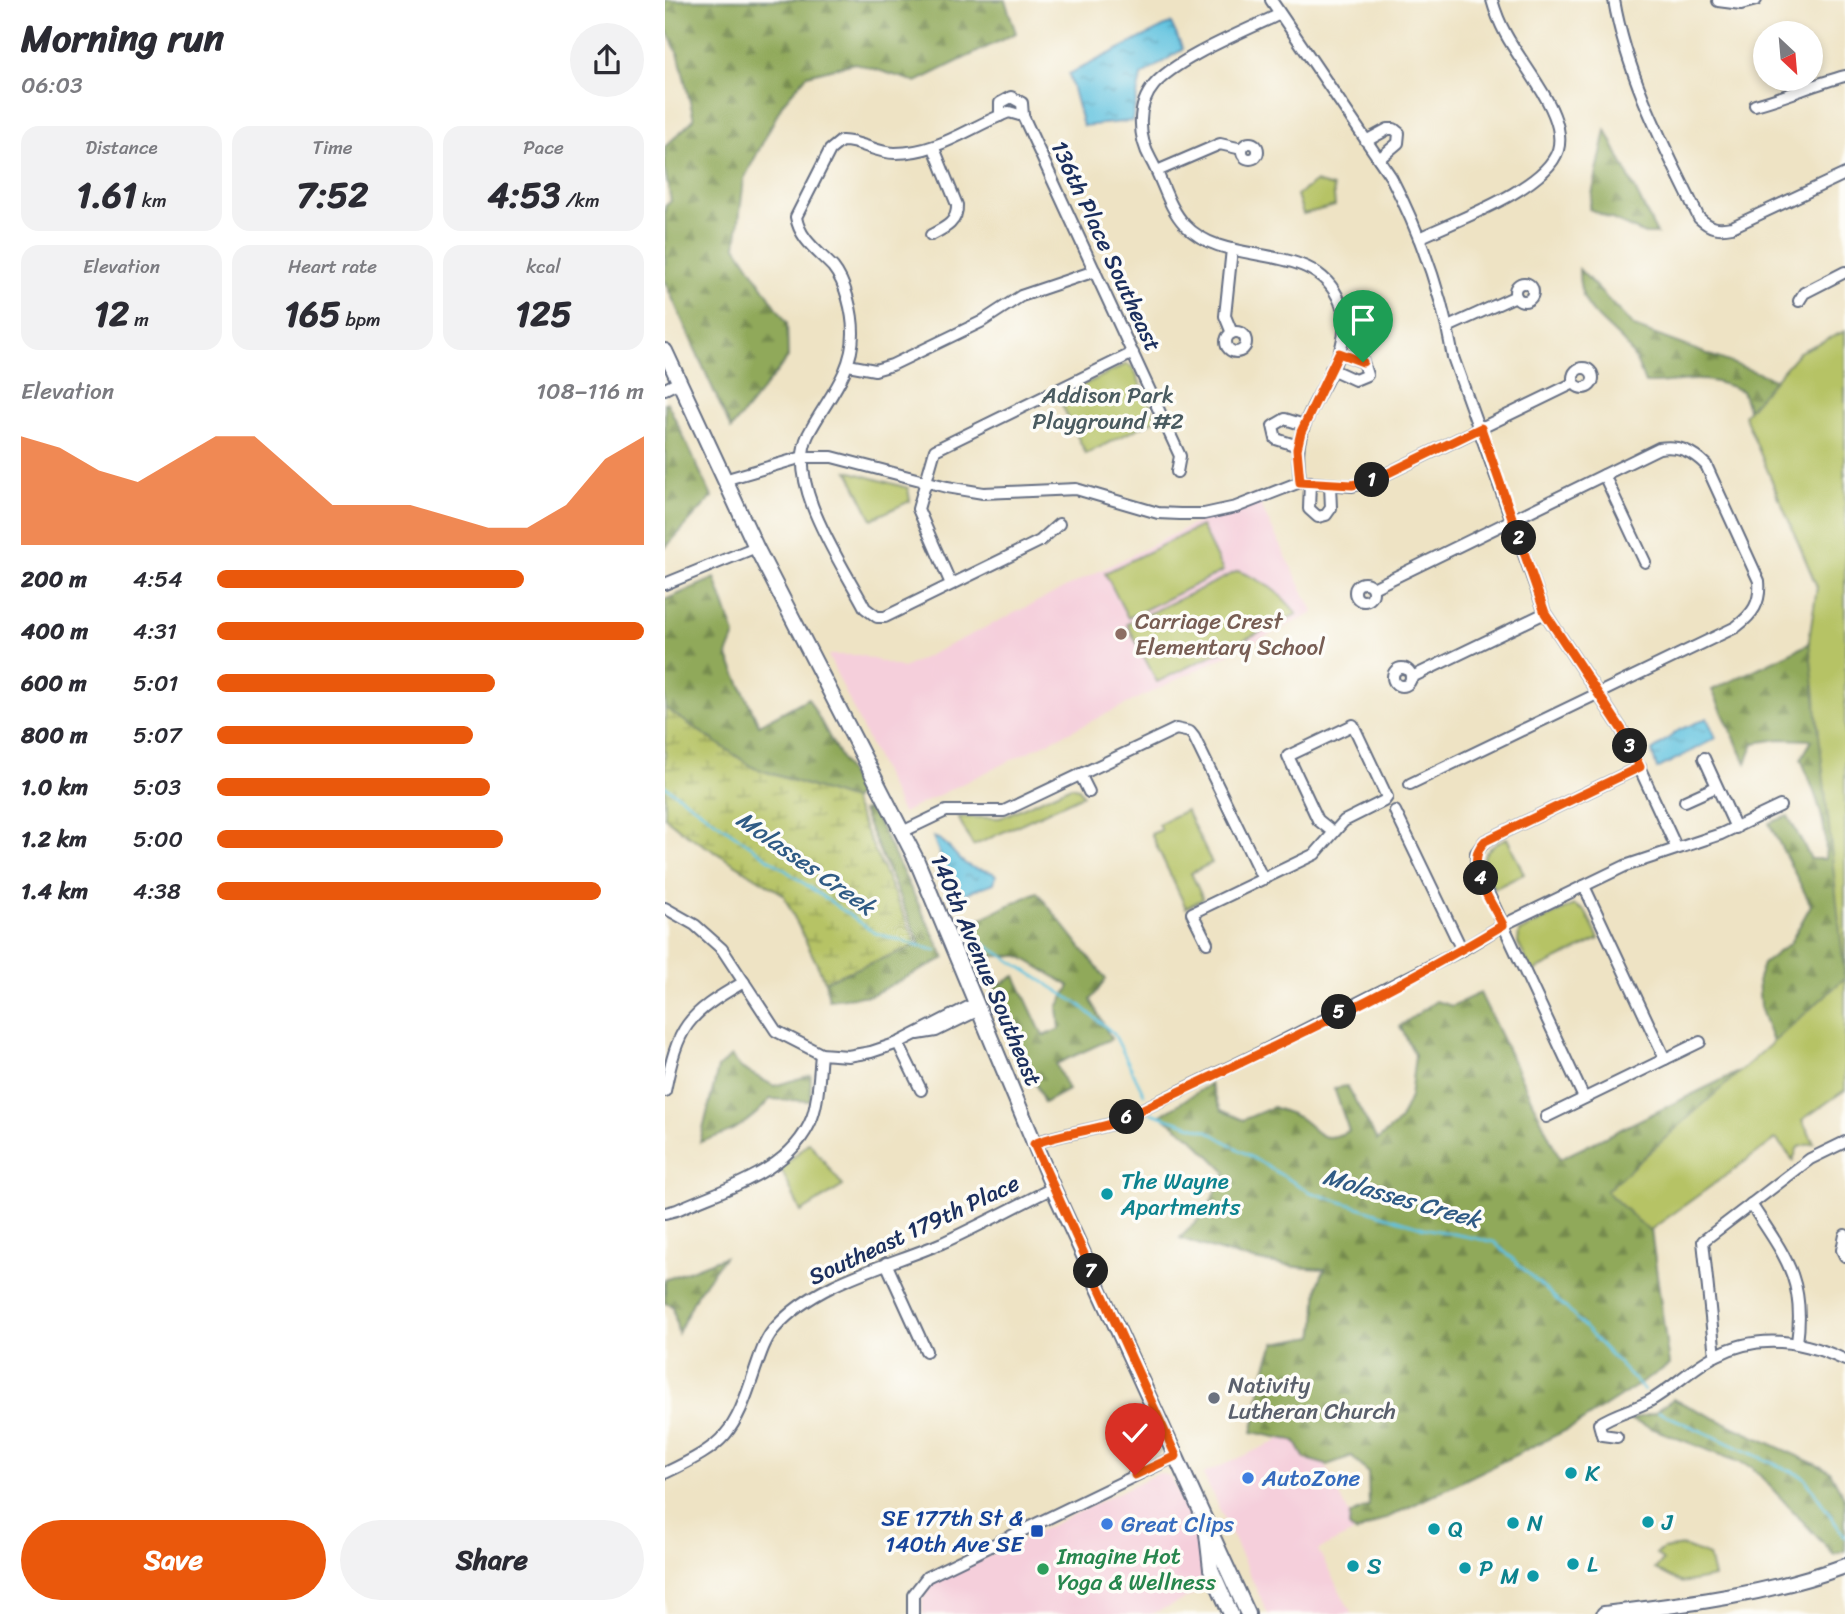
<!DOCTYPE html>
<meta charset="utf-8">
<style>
body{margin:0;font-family:Sriracha,sans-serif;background:#f2f2f3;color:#2b2b33;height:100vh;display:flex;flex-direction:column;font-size:26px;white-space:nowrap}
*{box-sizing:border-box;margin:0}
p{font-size:23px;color:#7c7c81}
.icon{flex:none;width:38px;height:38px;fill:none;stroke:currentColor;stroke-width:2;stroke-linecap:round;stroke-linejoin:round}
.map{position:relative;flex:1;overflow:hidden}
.sheet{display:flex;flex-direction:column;background:#fff;width:665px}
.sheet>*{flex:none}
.needle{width:46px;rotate:154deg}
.buttons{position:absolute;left:1088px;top:21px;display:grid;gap:14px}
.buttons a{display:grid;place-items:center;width:70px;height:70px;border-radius:50%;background:#fff;box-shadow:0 4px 10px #0003;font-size:35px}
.pin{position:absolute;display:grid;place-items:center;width:60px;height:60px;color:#fff;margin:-72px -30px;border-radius:50% 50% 50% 0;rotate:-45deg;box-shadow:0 0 7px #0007}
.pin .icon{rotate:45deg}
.km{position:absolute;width:35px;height:35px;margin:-18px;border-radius:50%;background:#222;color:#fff;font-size:19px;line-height:35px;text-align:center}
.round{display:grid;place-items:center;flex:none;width:74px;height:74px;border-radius:37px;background:#f2f2f3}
.headline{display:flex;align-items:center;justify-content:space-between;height:119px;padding:0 21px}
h1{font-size:38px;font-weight:800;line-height:52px}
.stats{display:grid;grid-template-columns:repeat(3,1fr);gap:10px;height:119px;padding:7px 21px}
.stats div{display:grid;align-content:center;border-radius:18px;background:#f2f2f3;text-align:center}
.stats b{font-size:35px;font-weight:800}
.stats small{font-size:19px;font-weight:400}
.stats p{font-size:19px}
.chart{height:196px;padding:14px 21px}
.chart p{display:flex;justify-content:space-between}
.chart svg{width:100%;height:126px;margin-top:7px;fill:#ea580c;opacity:.7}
.button{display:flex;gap:14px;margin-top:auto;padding:14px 21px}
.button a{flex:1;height:80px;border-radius:42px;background:#ea580c;color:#fff;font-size:28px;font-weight:800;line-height:80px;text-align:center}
.button a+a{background:#f2f2f3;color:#2b2b33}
ul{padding:0 21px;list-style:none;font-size:23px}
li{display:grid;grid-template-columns:112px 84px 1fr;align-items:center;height:52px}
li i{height:18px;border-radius:9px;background:#ea580c}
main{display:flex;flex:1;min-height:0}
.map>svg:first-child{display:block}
.built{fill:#f5cfdb}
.forest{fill:url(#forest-firs);stroke:#566c5c;stroke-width:2}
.wetland{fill:url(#wetland-marsh);stroke:#687962;stroke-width:2}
.park{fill:#b6c365;stroke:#687962;stroke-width:2}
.water{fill:url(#water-ripples);stroke:#3e789e;stroke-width:2}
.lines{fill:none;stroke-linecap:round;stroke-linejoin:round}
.stream{stroke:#61c2df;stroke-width:2.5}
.minor-casing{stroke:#656e82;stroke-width:14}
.major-casing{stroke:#656e82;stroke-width:18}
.minor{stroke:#fff;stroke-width:10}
.major{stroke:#fff;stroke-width:14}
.route-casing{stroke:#fff;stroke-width:14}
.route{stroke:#ea580c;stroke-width:9}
.education-dot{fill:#8d6e63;stroke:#fdfcf7;stroke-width:2.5}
.culture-dot{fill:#0f9aa8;stroke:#fdfcf7;stroke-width:2.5}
.worship-dot{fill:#6b7280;stroke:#fdfcf7;stroke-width:2.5}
.shop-dot{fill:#3f7fe0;stroke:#fdfcf7;stroke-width:2.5}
.transit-dot{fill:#1a4fb4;stroke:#fdfcf7;stroke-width:2.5}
.leisure-dot{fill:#2e9e5b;stroke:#fdfcf7;stroke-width:2.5}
.labels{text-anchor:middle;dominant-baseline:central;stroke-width:7;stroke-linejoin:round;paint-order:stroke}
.street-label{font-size:23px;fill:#1b2f5e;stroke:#fdfcf7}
.park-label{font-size:23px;fill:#4a5b60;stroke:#fdfcf7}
.education-label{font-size:23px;fill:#785e54;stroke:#fdfcf7;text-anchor:start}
.culture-label{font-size:23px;fill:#0d838f;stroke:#fdfcf7;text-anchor:start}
.worship-label{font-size:23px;fill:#5b616d;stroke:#fdfcf7;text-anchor:start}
.shop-label{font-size:23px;fill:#366cbe;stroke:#fdfcf7;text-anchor:start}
.transit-label{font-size:23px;fill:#164399;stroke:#fdfcf7;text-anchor:end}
.leisure-label{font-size:23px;fill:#27864d;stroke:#fdfcf7;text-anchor:start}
.water-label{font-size:24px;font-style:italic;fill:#305b85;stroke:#fdfcf7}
</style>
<main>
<section class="sheet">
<div class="headline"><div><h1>Morning run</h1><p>06:03</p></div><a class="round"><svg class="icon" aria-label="share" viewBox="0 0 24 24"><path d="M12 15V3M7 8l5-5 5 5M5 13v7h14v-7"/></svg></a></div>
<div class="stats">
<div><p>Distance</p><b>1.61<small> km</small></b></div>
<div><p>Time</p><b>7:52</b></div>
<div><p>Pace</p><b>4:53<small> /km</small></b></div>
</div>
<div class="stats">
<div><p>Elevation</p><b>12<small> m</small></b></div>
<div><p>Heart rate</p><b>165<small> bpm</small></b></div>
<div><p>kcal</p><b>125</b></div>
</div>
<div class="chart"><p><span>Elevation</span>108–116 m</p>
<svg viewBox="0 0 160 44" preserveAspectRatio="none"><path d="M0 44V6L10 10L20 18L30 22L40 14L50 6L60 6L70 18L80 30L90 30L100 30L110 34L120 38L130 38L140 30L150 14L160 6V44z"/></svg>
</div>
<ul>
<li><b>200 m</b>4:54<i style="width:72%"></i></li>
<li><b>400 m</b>4:31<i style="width:100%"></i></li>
<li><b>600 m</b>5:01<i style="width:65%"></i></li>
<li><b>800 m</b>5:07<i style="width:60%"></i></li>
<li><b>1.0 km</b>5:03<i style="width:64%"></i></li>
<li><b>1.2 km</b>5:00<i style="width:67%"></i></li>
<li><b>1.4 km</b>4:38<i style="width:90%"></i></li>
</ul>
<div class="button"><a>Save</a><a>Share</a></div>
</section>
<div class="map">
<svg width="1180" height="1614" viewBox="0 0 1180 1614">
<defs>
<pattern id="forest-firs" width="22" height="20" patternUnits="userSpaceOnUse" patternTransform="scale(1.75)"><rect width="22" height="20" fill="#90a95a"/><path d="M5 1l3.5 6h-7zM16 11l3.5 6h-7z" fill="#758a4e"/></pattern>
<pattern id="wetland-marsh" width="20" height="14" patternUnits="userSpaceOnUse" patternTransform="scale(1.75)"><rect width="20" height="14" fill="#b6c365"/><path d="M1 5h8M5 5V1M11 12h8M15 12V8" fill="none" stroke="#939f56"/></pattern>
<pattern id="water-ripples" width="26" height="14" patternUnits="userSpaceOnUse" patternTransform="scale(1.75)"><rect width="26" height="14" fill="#61c2df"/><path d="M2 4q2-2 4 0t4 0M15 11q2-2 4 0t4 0" fill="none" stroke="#4f9eb8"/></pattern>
</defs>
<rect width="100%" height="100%" fill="#fdfcf7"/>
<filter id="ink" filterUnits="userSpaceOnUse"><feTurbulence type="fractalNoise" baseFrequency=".0143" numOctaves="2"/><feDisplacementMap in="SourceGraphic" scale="14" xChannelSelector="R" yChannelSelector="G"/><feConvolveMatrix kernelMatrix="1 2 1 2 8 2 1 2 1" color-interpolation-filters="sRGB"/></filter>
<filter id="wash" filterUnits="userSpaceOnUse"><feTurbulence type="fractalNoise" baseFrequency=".00686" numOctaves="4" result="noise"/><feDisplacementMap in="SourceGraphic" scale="28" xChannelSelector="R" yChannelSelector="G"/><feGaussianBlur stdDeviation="1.57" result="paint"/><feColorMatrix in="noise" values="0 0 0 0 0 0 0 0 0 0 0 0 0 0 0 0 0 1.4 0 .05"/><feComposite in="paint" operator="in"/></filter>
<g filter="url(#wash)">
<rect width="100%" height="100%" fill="#eee3c4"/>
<g class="built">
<polygon points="590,494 649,613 237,813 163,655 194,655 238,668"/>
<polygon points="642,1427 692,1531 653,1550 687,1614 603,1614 538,1474"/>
<polygon points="493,1473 505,1476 524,1515 549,1586 487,1614 258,1614 257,1600 266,1584"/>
</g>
<g class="forest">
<polygon points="0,0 340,0 351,33 251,82 190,63 142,75 118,103 79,179 71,246 122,323 123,358 66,429 0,282 0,206 6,201 0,171 0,147 29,119 14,56 0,27"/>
<polygon points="941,130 992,234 980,234 924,209"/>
<path d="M914 269 969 327 1180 405V1084L984 1215 1004 1365 910 1426 691 1533 684 1527 685 1515 704 1506 703 1473 687 1456 662 1465 640 1459 630 1441 587 1432C595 1401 596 1371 610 1343L649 1336C655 1312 647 1289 660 1269 606 1267 566 1256 515 1238L540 1213 561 1172 527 1138 496 1115 545 1084 556 1110 578 1120 608 1107C616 1111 627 1113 635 1118 657 1134 654 1144 684 1131L669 1088 682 1086 712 1140 734 1122 745 1097 750 1055 735 1026 771 1001 787 1006 815 993 895 1159 1112 1053 1095 1007 1093 978 1098 964 1125 943 1146 905 1104 823 1123 816 1146 859H1160C1164 824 1149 791 1136 759L1147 740 1114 739 1089 743 1081 763 1047 690 1146 643 1159 600 1127 516 1113 498 1077 391C1032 372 1023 383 980 383 975 370 970 355 960 344 936 318 913 310 914 269Z"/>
<polygon points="2,402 47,497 0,548 0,403"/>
<polygon points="50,578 70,635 62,655 94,725 143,698 195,793 187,800 89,768 0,708 0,600"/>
<polygon points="206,808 280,958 206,995 164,1000 160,981 255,944 197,811"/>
<polygon points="372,892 441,979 426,1000 446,1039 391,1064 403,1090 379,1103 330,987 350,976 378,1036 395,1029 393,1007 405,986 355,956 314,956 302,925"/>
<path d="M66 1056 76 1068 109 1086 146 1075 145 1101 105 1099C84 1124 66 1133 35 1142L53 1068Z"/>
<polygon points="59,1257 32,1294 13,1333 8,1306 0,1303 0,1280"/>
<polygon points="1008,1399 1165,1471 1180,1499 1180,1551 1169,1555 1087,1467 965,1420 989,1413"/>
</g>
<polygon class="wetland" points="0,708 89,768 187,800 252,945 160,981 118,894 21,834 0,817"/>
<g class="park">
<polygon points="650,182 668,187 670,206 638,214 632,195"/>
<polygon points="1180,331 1180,978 1144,640 1152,587 1079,415 1134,352"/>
<polygon points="462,364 468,368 492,419 421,454 393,397"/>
<polygon points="183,471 243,488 245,501 207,519"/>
<polygon points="536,526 558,571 463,618 440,573"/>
<path d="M573 571C599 581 615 592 632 614L492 682 462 624Z"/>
<polygon points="406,786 414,788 418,795 308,846 293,817 335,818"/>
<polygon points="521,810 547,863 526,873 538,899 521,908 486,834 496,830 493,824"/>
<path d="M842 838 859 874 829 889C816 860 810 853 842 838Z"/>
<polygon points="909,905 920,911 934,939 867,972 853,943 854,932"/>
<polygon points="1180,978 1180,1090 1137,1120 1149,1143 1133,1147 1128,1160 1111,1139 984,1231 941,1191"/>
<polygon points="144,1142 178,1186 136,1212 116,1169"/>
<polygon points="1018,1546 1044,1556 1049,1577 1017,1583 990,1569 998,1561 991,1554 998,1549"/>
</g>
<g class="water">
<polygon points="506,23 518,49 476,76 467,121 418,126 404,74"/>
<polygon points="1042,718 1051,738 992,769 987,751 1014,730"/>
<path d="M268 837C283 840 290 859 304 866 313 871 322 868 331 875L329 883 299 894 289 891Z"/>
</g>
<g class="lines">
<g class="stream">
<polyline points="0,786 210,933 272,951"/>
<polyline points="313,940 415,1005 449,1034 479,1094"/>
<polyline points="486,1113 543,1131 645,1192 759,1228 829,1242 902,1309 979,1390"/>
<polyline points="994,1412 1139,1477 1180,1537"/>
</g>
</g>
</g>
<g filter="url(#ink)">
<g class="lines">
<defs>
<g id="minor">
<path d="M606 0 726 177C755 233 777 295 788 357L880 613 957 730 1011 847"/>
<path d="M949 0C962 77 1000 148 1034 218 1045 228 1052 230 1067 227L1180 174"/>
<polyline points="1053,1 1076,4 1091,0"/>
<path d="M613 15C580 31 512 58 489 85 471 106 473 137 486 160 498 181 503 207 520 225 562 270 649 238 675 302 694 348 648 392 636 435 631 450 634 465 635 482"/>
<path d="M1090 105C1121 97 1149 84 1180 76"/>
<polyline points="335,116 335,103 346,97 357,103 358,116"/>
<polyline points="701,141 723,129 729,129 734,133 733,143 714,159"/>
<circle cx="585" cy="151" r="8"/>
<polyline points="492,171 555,144 577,149"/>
<path d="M266 235C280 228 293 222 292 205L269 148"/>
<path d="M754 238C789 221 881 189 893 150 899 129 884 102 873 85 854 54 837 36 827 0"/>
<circle cx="859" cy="292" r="9"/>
<polyline points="1134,301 1139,293 1180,272"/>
<polyline points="783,327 851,296"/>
<circle cx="571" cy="342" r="10"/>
<polyline points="567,333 560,316 567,249"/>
<polyline points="183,365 210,370 227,365 316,322 356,296 430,271"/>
<circle cx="918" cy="378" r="10"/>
<polyline points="666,369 690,380 702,375 698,362 675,353"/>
<polyline points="0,389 14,382"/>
<polyline points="633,446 611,439 608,426 620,419 639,425"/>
<polyline points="939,475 980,562"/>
<polyline points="59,480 138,457 167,457 282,487 318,493 411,489 493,513 515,514 539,514 571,507 635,482 687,486 709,480 909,383"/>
<polyline points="645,482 644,509 653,517 661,515 666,508 665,485"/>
<path d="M394 524 375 541 220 617H212L200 608C178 565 120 483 143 435 160 401 188 374 188 333 188 313 181 283 168 267 153 251 135 240 131 217L165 150 176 141C194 140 210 153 230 153 274 153 304 127 344 112L358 116 515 456 512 472"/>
<circle cx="699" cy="592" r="9"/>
<polyline points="0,584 91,547"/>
<polyline points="286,584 253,509 270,450 468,353"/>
<path d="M708 588 994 448C1014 445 1027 451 1041 465L1094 581C1096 603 1088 614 1071 627L745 784"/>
<circle cx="737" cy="677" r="9"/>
<polyline points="747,677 880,613"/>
<polyline points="1039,758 1071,828"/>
<polyline points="415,774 424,792"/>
<polyline points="1020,801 1051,787"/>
<polyline points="730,811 797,950"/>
<polyline points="237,832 281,811 339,811 511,729 525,732 529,737 598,879"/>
<polyline points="919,886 1000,1059"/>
<polyline points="0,908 30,925 57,949 111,1031 156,1054 183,1056 206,1052 233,1043 311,1003"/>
<polyline points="542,943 527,913 650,854 679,821 719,801 722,797 688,725 623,756 653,820 668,832"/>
<polyline points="253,1034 271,1031 314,1010"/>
<polyline points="233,1043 256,1090"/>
<path d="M0 1091C13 1026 21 1015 79 982"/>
<polyline points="919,1098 811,867 811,853 820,841 975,767"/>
<polyline points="881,1117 1035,1042"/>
<path d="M368 1144C395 1133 422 1132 449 1123L592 1054 797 950 838 925 960 866 1056 834 1115 806"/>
<path d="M1086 1204C1119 1255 1141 1279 1132 1343"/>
<path d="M0 1213 12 1210C60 1188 126 1172 147 1118 154 1099 154 1074 156 1054"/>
<polyline points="1180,1235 1177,1250 1180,1256"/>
<polyline points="221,1263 261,1351"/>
<polyline points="1050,1356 1038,1241 1145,1159 1180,1142"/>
<path d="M952 1437 937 1435 934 1424C948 1414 967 1410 983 1402 1007 1389 1026 1368 1050 1356 1093 1333 1138 1340 1180 1360"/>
<path d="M0 1473C61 1444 69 1434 90 1370 95 1356 100 1338 111 1327 152 1281 223 1266 277 1243 314 1226 351 1206 388 1188"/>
<polyline points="248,1614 248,1595 262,1577 511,1456"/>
</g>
<g id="major">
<polyline points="0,351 91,547 251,859 388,1188 583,1614"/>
<polyline points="542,1534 546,1569 566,1614"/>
<path d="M939 1614C1022 1604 1101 1595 1180 1566"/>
</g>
</defs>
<use href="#minor" class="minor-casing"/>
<use href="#major" class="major-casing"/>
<use href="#minor" class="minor"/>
<use href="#major" class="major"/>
</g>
</g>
<g class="lines" filter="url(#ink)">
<defs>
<path id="route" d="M470 1475 511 1456 369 1144C395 1133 422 1132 449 1123 580 1060 714 1000 838 925 826 901 797 863 820 841L975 767 957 730 880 613 816 428 709 480 687 485 635 482 632 449 636 432 674 353 698 362"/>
</defs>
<use href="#route" class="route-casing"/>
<use href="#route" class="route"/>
</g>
<circle class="education-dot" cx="456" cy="634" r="7"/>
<g class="culture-dot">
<circle cx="442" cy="1194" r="7"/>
<circle cx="906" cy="1473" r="7"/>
<circle cx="983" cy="1522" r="7"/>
<circle cx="848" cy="1523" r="7"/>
<circle cx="769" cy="1529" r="7"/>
<circle cx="908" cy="1564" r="7"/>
<circle cx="688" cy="1566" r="7"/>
<circle cx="800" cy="1568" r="7"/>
<circle cx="868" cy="1576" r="7"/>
</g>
<circle class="worship-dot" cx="549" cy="1398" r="7"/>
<g class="shop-dot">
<circle cx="583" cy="1478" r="7"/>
<circle cx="442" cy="1524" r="7"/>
</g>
<rect class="transit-dot" x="365" y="1524" width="14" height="14" rx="3.5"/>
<circle class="leisure-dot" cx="378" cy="1569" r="7"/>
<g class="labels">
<g class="street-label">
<text transform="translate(441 246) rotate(65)">136th Place Southeast</text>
<text transform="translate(321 970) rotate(67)">140th Avenue Southeast</text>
<text transform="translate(249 1230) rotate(-25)">Southeast 179th Place</text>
</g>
<g class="park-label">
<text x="443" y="395">Addison Park<tspan x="443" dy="26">Playground #2</tspan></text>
</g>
<g class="education-label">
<text x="470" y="621">Carriage Crest<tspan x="470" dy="26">Elementary School</tspan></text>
</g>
<g class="culture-label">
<text x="456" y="1181">The Wayne<tspan x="456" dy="26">Apartments</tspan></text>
<text x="920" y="1473">K</text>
<text x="997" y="1522">J</text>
<text x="862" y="1523">N</text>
<text x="783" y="1529">Q</text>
<text x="922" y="1564">L</text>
<text x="702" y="1566">S</text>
<text x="814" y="1568">P</text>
<text x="854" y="1576" text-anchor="end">M</text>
</g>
<g class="worship-label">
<text x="563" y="1385">Nativity<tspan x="563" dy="26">Lutheran Church</tspan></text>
</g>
<g class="shop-label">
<text x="597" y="1478">AutoZone</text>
<text x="456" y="1524">Great Clips</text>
</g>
<g class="transit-label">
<text x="358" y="1518">SE 177th St &amp;<tspan x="358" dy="26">140th Ave SE</tspan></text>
</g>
<g class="leisure-label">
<text x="392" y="1556">Imagine Hot<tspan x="392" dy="26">Yoga &amp; Wellness</tspan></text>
</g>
<g class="water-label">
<text transform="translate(141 863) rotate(35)">Molasses Creek</text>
<text transform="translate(737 1198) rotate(16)">Molasses Creek</text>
</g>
</g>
</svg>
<div class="buttons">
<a><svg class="needle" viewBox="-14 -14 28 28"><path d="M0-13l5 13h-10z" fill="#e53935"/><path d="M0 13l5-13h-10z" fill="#7c7c81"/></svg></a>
</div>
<div class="pin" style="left:698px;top:362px;background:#1e9e55"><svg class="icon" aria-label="arrive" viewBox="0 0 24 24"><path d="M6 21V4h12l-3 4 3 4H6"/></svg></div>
<div class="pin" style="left:470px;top:1475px;background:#d93025"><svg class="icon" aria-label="check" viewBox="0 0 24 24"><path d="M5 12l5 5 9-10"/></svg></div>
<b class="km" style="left:707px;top:480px">1</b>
<b class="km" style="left:854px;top:538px">2</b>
<b class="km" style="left:965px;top:746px">3</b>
<b class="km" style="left:816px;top:878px">4</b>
<b class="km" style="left:674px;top:1012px">5</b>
<b class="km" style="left:462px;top:1117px">6</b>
<b class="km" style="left:426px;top:1271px">7</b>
</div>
</main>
